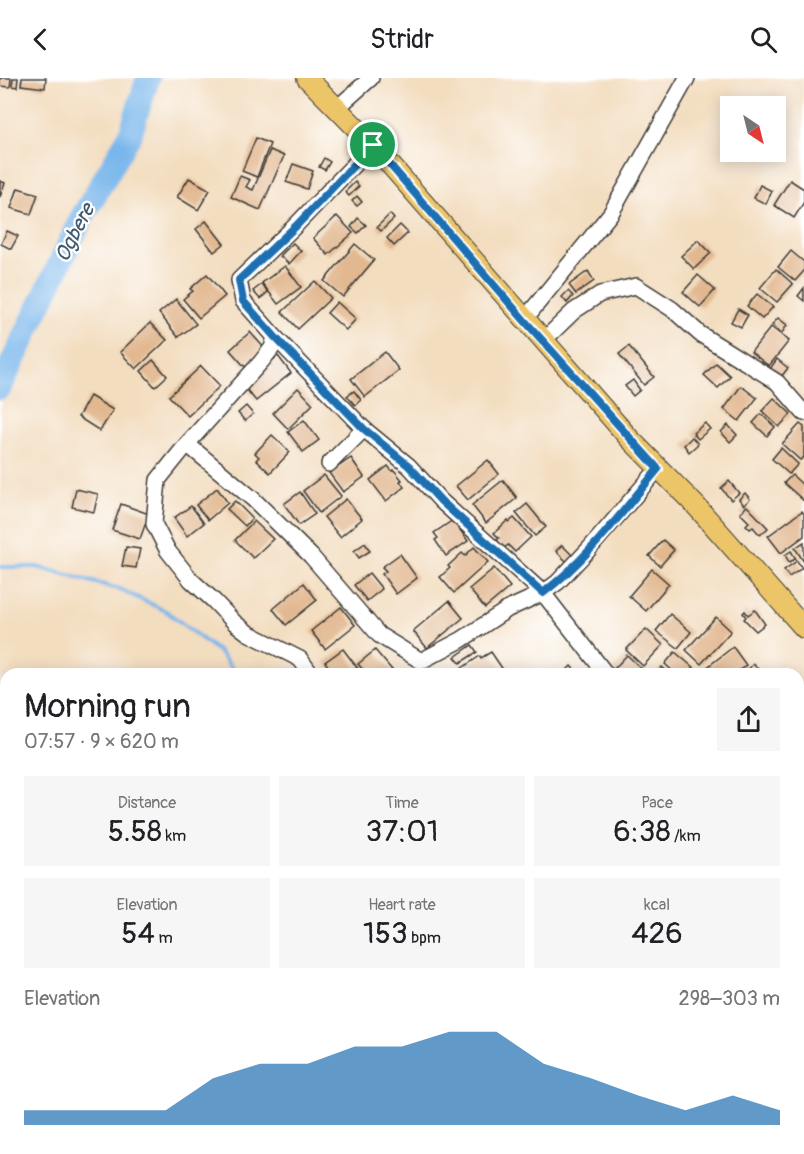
<!DOCTYPE html>
<meta charset="utf-8">
<style>
body{margin:0;font-family:Pangolin,sans-serif;background:#f6f6f6;color:#202124;height:100vh;display:flex;flex-direction:column;font-size:22px;white-space:nowrap}
*{box-sizing:border-box;margin:0}
p{font-size:20px;color:#757577}
.icon{flex:none;width:33px;height:33px;fill:none;stroke:currentColor;stroke-width:2;stroke-linecap:round;stroke-linejoin:round}
.map{position:relative;flex:1;overflow:hidden}
.side{position:absolute;left:0px;top:590px;width:804px;height:488px;display:flex;flex-direction:column;background:#fff;border-radius:18px 18px 0 0;box-shadow:0 3px 15px #0003}
.side>*{flex:none}
.needle{width:39px;rotate:145deg}
.fabs{position:absolute;left:720px;top:18px;display:grid;gap:12px}
.fabs a{display:grid;place-items:center;width:66px;height:66px;border-radius:0px;background:#fff;box-shadow:0 3px 15px #0003;font-size:30px}
.pin{position:absolute;display:grid;place-items:center;width:51px;height:51px;color:#fff;margin:-26px;border:3px solid #fff;border-radius:50%;box-shadow:0 2px 6px #0007}
.round{display:grid;place-items:center;flex:none;width:63px;height:63px;border-radius:0px;background:#f6f6f6}
.summary{display:flex;align-items:center;justify-content:space-between;height:102px;padding:0 24px}
h1{font-size:33px;font-weight:600;line-height:45px}
.stats{display:grid;grid-template-columns:repeat(3,1fr);gap:9px;height:102px;padding:6px 24px}
.stats div{display:grid;align-content:center;border-radius:0px;background:#f6f6f6;text-align:center}
.stats b{font-size:30px;font-weight:600}
.stats small{font-size:16px;font-weight:400}
.stats p{font-size:16px}
.chart{height:168px;padding:12px 24px}
.chart p{display:flex;justify-content:space-between}
.chart svg{width:100%;height:108px;margin-top:6px;fill:#1f6fb2;opacity:.7}
header{display:flex;justify-content:space-between;align-items:center;height:78px;padding:0 24px;background:#fff;font-size:27px;font-weight:600}
.map>svg:first-child{display:block}
.lines{fill:none;stroke-linecap:round;stroke-linejoin:round}
.stream{stroke:#78b6eb;stroke-width:4}
.river{stroke:#78b6eb;stroke-width:24}
.building{fill:#e2b890}
.minor-casing{stroke:#3c3934;stroke-width:18}
.major-casing{stroke:#3c3934;stroke-width:22}
.minor{stroke:#fff;stroke-width:15}
.major{stroke:#edc569;stroke-width:20}
.route-casing{stroke:#fff;stroke-width:12}
.route{stroke:#1f6fb2;stroke-width:8}
.labels{text-anchor:middle;dominant-baseline:central;stroke-width:4.5;stroke-linejoin:round;paint-order:stroke}
.water-label{font-size:21px;font-style:italic;fill:#415a6f;stroke:#fff}
</style>
<header><svg class="icon" aria-label="back" viewBox="0 0 24 24"><path d="M15 5l-7 7 7 7"/></svg>Stridr<svg class="icon" aria-label="search" viewBox="0 0 24 24"><circle cx="10" cy="10" r="6"/><path d="M15 15l6 6"/></svg></header>
<div class="map">
<svg width="804" height="1076" viewBox="0 0 804 1076">
<rect width="100%" height="100%" fill="#fff"/>
<filter id="ink" filterUnits="userSpaceOnUse"><feTurbulence type="fractalNoise" baseFrequency=".0167" numOctaves="2"/><feDisplacementMap in="SourceGraphic" scale="12" xChannelSelector="R" yChannelSelector="G"/><feConvolveMatrix kernelMatrix="1 2 1 2 8 2 1 2 1" color-interpolation-filters="sRGB"/></filter>
<filter id="wash" filterUnits="userSpaceOnUse"><feTurbulence type="fractalNoise" baseFrequency=".008" numOctaves="4" result="noise"/><feDisplacementMap in="SourceGraphic" scale="24" xChannelSelector="R" yChannelSelector="G"/><feGaussianBlur stdDeviation="1.35" result="paint"/><feColorMatrix in="noise" values="0 0 0 0 0 0 0 0 0 0 0 0 0 0 0 0 0 1.4 0 .05"/><feComposite in="paint" operator="in"/></filter>
<g filter="url(#wash)">
<rect width="100%" height="100%" fill="#f3ddbf"/>
<g class="lines">
<g class="stream">
<polyline points="0,489 37,489 119,511 166,533 220,575 236,596"/>
<polyline points="798,1056 804,1060"/>
</g>
<polyline class="river" points="0,310 82,139 130,57 148,0"/>
</g>
<g id="blocks">
<g class="building">
<polygon points="0,0 11,0 10,9 0,8"/>
<polygon points="13,0 18,0 17,9 12,8"/>
<polygon points="22,0 46,0 45,10 21,7"/>
<polygon points="256,60 270,66 257,99 242,93"/>
<polygon points="270,72 284,78 260,132 231,119 240,98 250,102 246,109 253,112"/>
<polygon points="324,80 330,84 325,92 319,89"/>
<polygon points="293,86 313,93 307,111 286,104"/>
<polygon points="189,100 210,112 198,132 177,119"/>
<polygon points="790,102 804,111 804,124 794,140 774,127"/>
<polygon points="0,103 5,105 0,119"/>
<polygon points="355,104 359,108 349,118 345,114"/>
<polygon points="760,107 772,113 766,126 754,120"/>
<polygon points="18,110 38,116 31,136 11,130"/>
<polygon points="357,118 362,124 357,128 352,123"/>
<polygon points="390,136 394,141 381,153 377,149"/>
<polygon points="337,138 353,155 328,177 313,160"/>
<polygon points="358,140 366,147 358,155 351,149"/>
<polygon points="206,143 224,166 214,174 196,151"/>
<polygon points="400,147 408,155 394,168 387,160"/>
<polygon points="7,153 18,158 11,171 1,166"/>
<polygon points="698,162 711,175 694,191 681,178"/>
<polygon points="293,165 301,173 289,186 280,178"/>
<polygon points="355,166 374,182 343,219 324,203"/>
<polygon points="791,173 804,184 804,193 795,203 778,189"/>
<polygon points="285,188 301,209 278,226 262,205"/>
<polygon points="776,191 793,206 777,224 760,210"/>
<polygon points="588,193 594,203 576,216 569,207"/>
<polygon points="207,196 225,218 199,240 183,221 193,213 190,211"/>
<polygon points="698,197 715,212 700,229 683,214"/>
<polygon points="315,203 331,220 298,251 282,234"/>
<polygon points="262,206 268,214 260,221 253,213"/>
<polygon points="804,210 804,223 798,218"/>
<polygon points="568,213 573,218 567,225 562,219"/>
<polygon points="757,216 773,229 762,241 747,228"/>
<polygon points="176,221 196,246 178,259 159,235"/>
<polygon points="337,224 356,241 346,252 327,235"/>
<polygon points="738,231 748,237 741,249 731,244"/>
<polygon points="778,240 787,247 782,255 772,247"/>
<polygon points="150,245 167,262 136,291 120,274"/>
<polygon points="771,249 789,263 769,288 751,274"/>
<polygon points="250,254 266,272 245,289 230,272"/>
<polygon points="629,268 654,299 644,307 619,276"/>
<polygon points="385,274 399,292 365,319 351,301"/>
<polygon points="278,278 291,295 256,323 242,306"/>
<polygon points="777,281 788,290 781,299 770,291"/>
<polygon points="153,282 167,298 155,309 141,293"/>
<polygon points="716,285 730,298 718,310 704,297"/>
<polygon points="201,288 220,308 188,338 169,318"/>
<polygon points="633,302 640,312 633,318 625,308"/>
<polygon points="741,308 757,320 739,343 724,331"/>
<polygon points="298,310 313,326 288,351 273,335"/>
<polygon points="354,313 361,322 355,327 347,318"/>
<polygon points="90,318 113,332 100,353 78,339"/>
<polygon points="774,320 791,336 779,349 762,333"/>
<polygon points="246,328 253,336 245,343 238,335"/>
<polygon points="761,336 775,349 767,358 753,345"/>
<polygon points="304,342 319,362 303,374 288,354"/>
<polygon points="705,345 710,351 698,361 693,355"/>
<polygon points="800,346 804,349 804,379 800,382 782,366"/>
<polygon points="728,347 737,357 730,364 721,354"/>
<polygon points="272,357 290,374 270,395 256,382 259,379 255,375"/>
<polygon points="692,359 698,366 689,374 684,367"/>
<polygon points="781,370 798,386 789,396 772,381"/>
<polygon points="351,380 364,399 343,414 329,395"/>
<polygon points="488,382 499,396 468,422 456,408"/>
<polygon points="388,388 392,393 394,392 402,402 400,403 404,409 386,423 370,402"/>
<polygon points="324,397 341,418 319,435 303,413"/>
<polygon points="792,397 804,408 804,423 784,405"/>
<polygon points="503,402 517,420 486,445 472,427"/>
<polygon points="729,403 739,415 731,422 721,410"/>
<polygon points="217,410 228,425 208,442 196,427"/>
<polygon points="76,411 98,416 94,434 72,429"/>
<polygon points="300,414 315,436 299,447 284,426"/>
<polygon points="745,415 750,421 744,427 739,421"/>
<polygon points="346,421 362,441 340,459 324,439"/>
<polygon points="235,423 252,440 245,448 227,431"/>
<polygon points="121,426 149,436 140,461 112,452"/>
<polygon points="527,426 546,449 535,458 516,435"/>
<polygon points="191,428 204,445 187,458 174,440"/>
<polygon points="747,428 768,450 760,457 753,449 750,451 746,447 749,444 740,435"/>
<polygon points="802,433 804,436 804,458 781,475 768,458"/>
<polygon points="514,440 531,459 515,474 508,467 504,470 497,462 499,460 494,455 508,442 509,444"/>
<polygon points="453,442 468,463 446,478 435,462 438,460 434,455"/>
<polygon points="254,443 273,461 253,480 235,462"/>
<polygon points="663,462 674,472 660,488 649,478"/>
<polygon points="804,464 804,484 795,470"/>
<polygon points="365,465 370,473 359,480 354,473"/>
<polygon points="562,467 574,479 568,485 556,473"/>
<polygon points="126,469 140,471 136,490 122,488"/>
<polygon points="474,469 488,484 454,515 440,499 450,490 448,488 462,475 465,478"/>
<polygon points="791,473 796,481 789,484 785,477"/>
<polygon points="400,476 417,500 396,516 382,496 386,493 382,489"/>
<polygon points="797,483 802,490 789,499 784,492"/>
<polygon points="494,490 510,509 485,530 469,511"/>
<polygon points="652,491 669,506 646,533 629,518"/>
<polygon points="369,495 382,511 367,523 354,507"/>
<polygon points="304,505 317,522 286,547 273,531"/>
<polygon points="449,523 463,540 427,570 413,553"/>
<polygon points="341,529 355,547 325,571 311,553"/>
<polygon points="755,532 765,546 756,553 744,541 746,539 743,535 745,533 748,537"/>
<polygon points="670,536 691,554 678,570 656,553"/>
<polygon points="716,539 731,553 701,586 686,572"/>
<polygon points="646,551 663,567 643,588 626,572"/>
<polygon points="472,567 477,574 460,585 455,579"/>
<polygon points="733,569 746,587 735,596 702,596 701,594"/>
<polygon points="343,571 362,596 334,596 325,584"/>
<polygon points="375,572 392,592 388,596 367,596 358,586"/>
<polygon points="491,574 506,596 459,596 461,594 459,592 480,578 481,580"/>
<polygon points="675,574 694,590 689,596 676,596 665,586"/>
<polygon points="627,577 644,593 641,596 617,596 613,592"/>
<polygon points="753,586 763,596 744,596"/>
<polygon points="571,588 578,596 563,596"/>
<polygon points="662,589 670,596 656,596"/>
<polygon points="798,692 804,702 804,707 798,710"/>
<polygon points="804,718 804,738 798,727 798,722"/>
<polygon points="804,922 804,958 801,961 798,958 798,929"/>
<polygon points="0,1042 6,1044 6,1059 0,1057"/>
<polygon points="48,1071 71,1071 69,1076 53,1076 47,1074"/>
<polygon points="183,1071 199,1071 203,1076 177,1076"/>
<polygon points="227,1071 255,1071 251,1076 234,1076"/>
<polygon points="299,1071 311,1071 317,1076 295,1076"/>
</g>
</g>
</g>
<g filter="url(#ink)">
<use href="#blocks" fill-opacity="0" stroke="#3c3934" stroke-width="1.5"/>
<g class="lines">
<defs>
<g id="minor">
<polyline points="337,30 371,0"/>
<polyline points="524,242 611,135 687,0"/>
<polyline points="275,259 272,270 261,284 187,366 158,402 154,446 168,473 191,502 214,523 235,545 248,555 300,581 311,596"/>
<polyline points="543,263 574,233 600,216 636,208 672,231 700,256 777,304 804,335"/>
<polyline points="364,351 409,388 441,423 543,515 606,596"/>
<polyline points="187,366 253,421 311,478 379,557 421,583 461,562 508,531 543,515 558,504 590,470 658,391"/>
<polyline points="329,386 364,351 275,259 243,223 239,202 295,148 373,67"/>
<polyline points="798,764 804,760"/>
<polyline points="622,1071 627,1076"/>
<polyline points="155,1076 161,1071"/>
<polyline points="373,1076 381,1071"/>
</g>
<polyline id="major" points="307,0 373,67 629,360 697,429 804,550"/>
</defs>
<use href="#minor" class="minor-casing"/>
<use href="#major" class="major-casing"/>
<use href="#minor" class="minor"/>
<use href="#major" class="major"/>
</g>
</g>
<g class="lines" filter="url(#ink)">
<defs>
<path id="route" d="M373 67 524 242 658 391C622 434 587 482 543 515L441 423 409 388 364 351 275 259 243 223 239 202 296 148Z"/>
</defs>
<use href="#route" class="route-casing"/>
<use href="#route" class="route"/>
</g>
<g class="labels">
<g class="water-label">
<text transform="translate(75 155) rotate(-63)">Ogbere</text>
</g>
</g>
</svg>
<div class="fabs">
<a><svg class="needle" viewBox="-14 -14 28 28"><path d="M0-13l5 13h-10z" fill="#e53935"/><path d="M0 13l5-13h-10z" fill="#757577"/></svg></a>
</div>
<div class="pin" style="left:373px;top:67px;background:#1e9e55"><svg class="icon" aria-label="arrive" viewBox="0 0 24 24"><path d="M6 21V4h12l-3 4 3 4H6"/></svg></div>
<section class="side">
<div class="summary"><div><h1>Morning run</h1><p>07:57 · 9 × 620 m</p></div><a class="round"><svg class="icon" aria-label="share" viewBox="0 0 24 24"><path d="M12 15V3M7 8l5-5 5 5M5 13v7h14v-7"/></svg></a></div>
<div class="stats">
<div><p>Distance</p><b>5.58<small> km</small></b></div>
<div><p>Time</p><b>37:01</b></div>
<div><p>Pace</p><b>6:38<small> /km</small></b></div>
</div>
<div class="stats">
<div><p>Elevation</p><b>54<small> m</small></b></div>
<div><p>Heart rate</p><b>153<small> bpm</small></b></div>
<div><p>kcal</p><b>426</b></div>
</div>
<div class="chart"><p><span>Elevation</span>298–303 m</p>
<svg viewBox="0 0 160 44" preserveAspectRatio="none"><path d="M0 44V38L10 38L20 38L30 38L40 25L50 19L60 19L70 12L80 12L90 6L100 6L110 19L120 25L130 32L140 38L150 32L160 38V44z"/></svg>
</div>
</section>
</div>
